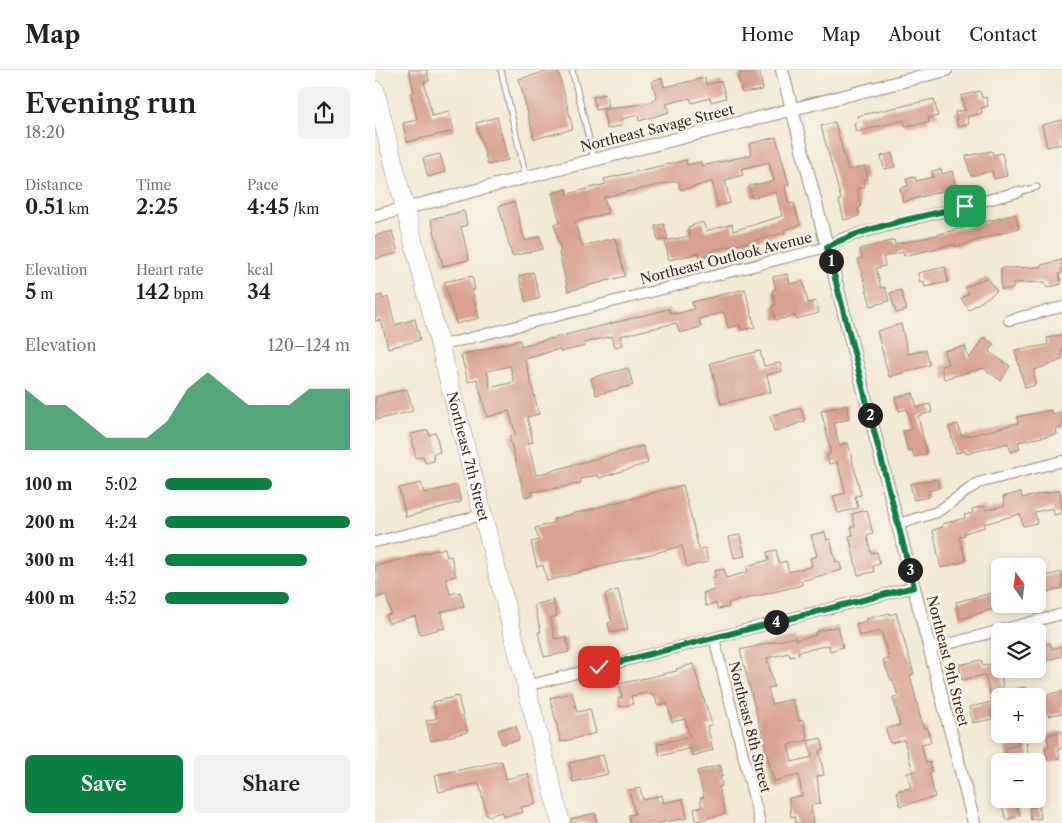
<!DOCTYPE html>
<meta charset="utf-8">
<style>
body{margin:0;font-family:"Libre Caslon Text",serif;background:#f2f2f2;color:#222;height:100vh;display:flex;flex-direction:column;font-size:19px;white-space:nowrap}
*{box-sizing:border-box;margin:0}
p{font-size:16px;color:#767676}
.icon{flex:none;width:28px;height:28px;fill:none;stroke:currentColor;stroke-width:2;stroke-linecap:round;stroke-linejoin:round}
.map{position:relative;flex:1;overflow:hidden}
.drawer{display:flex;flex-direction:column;background:#fff;width:375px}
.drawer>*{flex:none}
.needle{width:32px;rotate:346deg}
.tools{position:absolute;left:616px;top:488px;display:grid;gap:10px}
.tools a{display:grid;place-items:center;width:55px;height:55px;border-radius:8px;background:#fff;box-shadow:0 2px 8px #0003;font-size:25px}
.pin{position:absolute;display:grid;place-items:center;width:42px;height:42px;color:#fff;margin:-21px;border-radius:10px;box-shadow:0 2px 8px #0006}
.km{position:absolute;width:25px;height:25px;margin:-12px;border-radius:50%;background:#222;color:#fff;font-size:14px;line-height:25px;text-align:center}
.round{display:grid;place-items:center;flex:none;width:52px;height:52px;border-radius:8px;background:#f2f2f2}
.overview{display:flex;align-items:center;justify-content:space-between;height:85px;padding:0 25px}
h1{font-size:28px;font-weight:600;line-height:38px}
.metrics{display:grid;grid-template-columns:repeat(3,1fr);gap:8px;height:85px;padding:5px 25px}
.metrics div{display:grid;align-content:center}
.metrics b{font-size:21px;font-weight:600}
.metrics small{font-size:14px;font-weight:400}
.metrics p{font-size:14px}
.chart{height:140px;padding:10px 25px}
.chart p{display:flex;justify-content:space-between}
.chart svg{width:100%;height:90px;margin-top:5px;fill:#0b8043;opacity:.7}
.action{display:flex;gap:10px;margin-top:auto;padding:10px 25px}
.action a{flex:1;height:58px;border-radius:8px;background:#0b8043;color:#fff;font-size:20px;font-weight:600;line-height:58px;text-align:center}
.action a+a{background:#f2f2f2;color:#222}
ul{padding:0 25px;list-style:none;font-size:16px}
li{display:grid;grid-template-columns:80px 60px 1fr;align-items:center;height:38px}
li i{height:12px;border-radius:6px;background:#0b8043}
header{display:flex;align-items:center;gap:30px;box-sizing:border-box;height:70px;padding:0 25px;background:#fff;border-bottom:1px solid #e0e0e0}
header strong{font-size:24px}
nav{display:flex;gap:28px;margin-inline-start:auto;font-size:18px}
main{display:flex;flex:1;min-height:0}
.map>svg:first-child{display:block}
.building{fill:#d8a191;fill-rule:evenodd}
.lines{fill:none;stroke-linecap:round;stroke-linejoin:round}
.service-casing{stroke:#968a79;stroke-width:7}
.minor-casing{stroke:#968a79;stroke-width:12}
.tertiary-casing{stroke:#968a79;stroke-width:14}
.trunk-casing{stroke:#968a79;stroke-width:19}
.service{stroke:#fff;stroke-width:5}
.minor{stroke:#fff;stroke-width:10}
.tertiary{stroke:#fff;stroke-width:12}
.trunk{stroke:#fff;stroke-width:18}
.route-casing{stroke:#fff;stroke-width:10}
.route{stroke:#0b8043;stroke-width:6}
.labels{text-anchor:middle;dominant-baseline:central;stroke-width:5;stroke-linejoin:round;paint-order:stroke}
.street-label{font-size:14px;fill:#3b2a1e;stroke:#f7f3e8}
</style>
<header>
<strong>Map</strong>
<nav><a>Home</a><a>Map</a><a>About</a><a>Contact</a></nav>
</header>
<main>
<section class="drawer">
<div class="overview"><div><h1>Evening run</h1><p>18:20</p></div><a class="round"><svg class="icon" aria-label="share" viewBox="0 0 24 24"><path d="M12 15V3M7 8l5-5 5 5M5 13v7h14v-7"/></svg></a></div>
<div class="metrics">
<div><p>Distance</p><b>0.51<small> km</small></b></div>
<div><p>Time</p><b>2:25</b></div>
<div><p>Pace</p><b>4:45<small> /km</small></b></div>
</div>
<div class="metrics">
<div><p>Elevation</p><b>5<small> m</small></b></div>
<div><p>Heart rate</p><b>142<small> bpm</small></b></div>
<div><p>kcal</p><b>34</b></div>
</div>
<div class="chart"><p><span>Elevation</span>120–124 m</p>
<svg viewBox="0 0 160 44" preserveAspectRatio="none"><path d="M0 44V14L10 22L20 22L30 30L40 38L50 38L60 38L70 30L80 14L90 6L100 14L110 22L120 22L130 22L140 14L150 14L160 14V44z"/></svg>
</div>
<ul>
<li><b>100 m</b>5:02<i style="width:58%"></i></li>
<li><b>200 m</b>4:24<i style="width:100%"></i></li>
<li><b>300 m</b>4:41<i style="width:77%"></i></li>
<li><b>400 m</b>4:52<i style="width:67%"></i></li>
</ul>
<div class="action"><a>Save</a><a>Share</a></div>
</section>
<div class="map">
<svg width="687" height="753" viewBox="0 0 687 753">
<rect width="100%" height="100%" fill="#f7f3e8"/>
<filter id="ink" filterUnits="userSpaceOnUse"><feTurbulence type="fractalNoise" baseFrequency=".02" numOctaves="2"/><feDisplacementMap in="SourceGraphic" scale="10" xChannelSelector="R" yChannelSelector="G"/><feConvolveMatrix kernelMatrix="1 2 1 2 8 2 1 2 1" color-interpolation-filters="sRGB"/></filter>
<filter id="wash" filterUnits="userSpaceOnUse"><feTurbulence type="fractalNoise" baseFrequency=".0096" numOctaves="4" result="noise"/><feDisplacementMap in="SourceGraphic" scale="20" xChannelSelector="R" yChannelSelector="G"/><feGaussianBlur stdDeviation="1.12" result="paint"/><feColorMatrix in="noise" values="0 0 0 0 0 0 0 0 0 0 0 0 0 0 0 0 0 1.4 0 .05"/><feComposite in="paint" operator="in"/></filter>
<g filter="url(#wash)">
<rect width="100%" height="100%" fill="#f2ead4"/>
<g id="blocks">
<g class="building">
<polygon points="34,0 52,0 54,11 49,12 57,46 74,42 79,61 32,72 28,53 42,50 36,23 39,22"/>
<polygon points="178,0 183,0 198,59 159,69 144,9"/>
<polygon points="365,0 384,0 388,20 367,23 363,6 366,5"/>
<polygon points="287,8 289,17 330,8 331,15 346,11 351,28 336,32 335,28 317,33 315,28 291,34 294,42 264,51 263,45 246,49 247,55 232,59 228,40 278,32 278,30 282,29 277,11"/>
<polygon points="605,21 607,28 611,27 613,36 606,38 607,43 592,47 594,54 583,57 580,42 590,40 586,26"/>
<polygon points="231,24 234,37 221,40 218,27"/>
<polygon points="559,29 563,46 553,48 554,52 530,56 529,50 481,62 479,53 483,52 482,46"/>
<polygon points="122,47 133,90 113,95 101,53"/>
<polygon points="687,50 687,74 672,77 667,55"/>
<polygon points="460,52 473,100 490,96 493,109 488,110 490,117 482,119 486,137 483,138 484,146 469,150 464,130 466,129 446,56"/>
<polygon points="401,67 414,115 410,116 414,134 419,133 425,155 409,160 410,163 336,181 337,184 325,188 324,183 294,190 290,171 315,166 313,157 328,152 331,161 357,154 358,161 407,146 401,122 377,128 374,116 399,111 394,92 366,99 368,105 350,110 355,133 343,136 337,112 306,120 303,111 229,127 233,143 200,152 207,176 240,168 250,206 193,221 184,182 186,181 179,154 185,153 177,123 192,119 193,124 231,114 229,109 311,90 312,95 326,92 327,96 376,85 374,74"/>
<polygon points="617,81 618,85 627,83 632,106 619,109 617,101 596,106 591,86"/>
<polygon points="517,83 520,97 509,99 506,86"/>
<polygon points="65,84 70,102 53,107 48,88"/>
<polygon points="566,99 567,104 577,101 581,117 528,132 525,118 533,116 531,109 540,107 541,111 558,107 557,101"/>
<polygon points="139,132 150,171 165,166 168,179 137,186 124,136"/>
<polygon points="89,141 92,155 86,157 94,190 68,196 56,149"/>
<polygon points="640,144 644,158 580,177 580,174 529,186 528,182 508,187 510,196 501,198 506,218 510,217 514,231 496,236 483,189 487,188 485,179 519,170 520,174 550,168"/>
<polygon points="289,154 293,169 283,171 280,156"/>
<polygon points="17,161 23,183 0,189 0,166"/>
<polygon points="687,190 687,203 684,204 686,214 672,218 670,212 638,213 638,219 626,219 626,198 667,197 666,195"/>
<polygon points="570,197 573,212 550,217 549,211 545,212 543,203"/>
<polygon points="158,202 165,228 151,232 144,206"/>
<polygon points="412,204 415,214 428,211 433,233 441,231 444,243 421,249 420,246 400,250 397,236 401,235 397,220 401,219 398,207"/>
<polygon points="97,206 100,220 97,220 104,248 81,254 69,212"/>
<polygon points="612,207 622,221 594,240 586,229 594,223 590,218"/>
<path d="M370 219 380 257 366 260 365 255 353 258 349 242 324 249 326 257 305 263 301 253 245 266 248 275 240 277 237 266 209 273 210 276 185 282 184 279 150 289 164 344 152 347 158 372 153 373 161 405 268 376 273 393 224 408 223 405 205 409 206 413 198 415 157 422 158 425 150 427 134 366 141 365 134 341 112 347 102 309 93 312 86 285 145 270 146 276 294 239 295 243 300 242V244L319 239 317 232ZM135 296 139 312 115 318 112 301Z"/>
<polygon points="526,220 532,240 521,243 515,223"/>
<polygon points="7,225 8,229 13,227 20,255 40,249 45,270 13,278 6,250 0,251 0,227"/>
<polygon points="526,254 533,284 551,280 555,295 514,307 502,261"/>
<polygon points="687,265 687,290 659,300 660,315 650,318 640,280 673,275 672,268"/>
<polygon points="609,267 619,274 614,282 635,296 626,311 608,298 569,309 566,296 573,294 569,281 590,276 594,289"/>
<polygon points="385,281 389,296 405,293 407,301 392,305 396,322 346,334 335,293"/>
<polygon points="253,298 258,315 221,325 216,308"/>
<polygon points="32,319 38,341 0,350 0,327"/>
<polygon points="538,323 542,338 555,334 557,342 543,346 552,384 539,387 537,380 533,381 528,361 537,359 532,339 524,341 520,328"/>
<polygon points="471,335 474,349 459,353 464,375 473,373 486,425 480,426 483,438 463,443 458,426 471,423 462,392 454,394 452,385 455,384 455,377 446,341"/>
<polygon points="426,338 430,351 399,362 395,346"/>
<polygon points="676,340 677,345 687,342 687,358 681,359 682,364 643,372 645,379 636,382 633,373 591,384 590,381 581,383 574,357 583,354 586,366 598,365 643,353 642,347"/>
<polygon points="53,360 54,365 61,363 65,382 58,384 59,391 50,393 48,386 41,388 36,364"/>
<polygon points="562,409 564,418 553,421 554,427 539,430 535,414"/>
<polygon points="46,413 49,423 82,415 86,432 31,447 24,418"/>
<polygon points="308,415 324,479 330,478 333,492 312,497 307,476 172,511 168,495 162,497 156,472 164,470 160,458 179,453 178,449"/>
<polygon points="685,420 687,443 679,445 678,438 660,442 662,453 648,456 645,444 609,454 610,457 589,463 590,465 584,467 591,491 566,498 558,460 568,457 567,454 590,448 589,445 598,443 597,439 609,436 611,440 630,435 628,427 646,422 647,428"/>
<polygon points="492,440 498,464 492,466 496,483 502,482 505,494 498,496 499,502 483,505 474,466 478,465 476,457 480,456 477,444"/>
<polygon points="450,462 452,470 455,469 461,492 464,491 467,500 426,511 427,515 353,533 354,537 343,539 341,533 331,536 328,523 340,520 337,508 341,507 339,501 349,499 351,508 373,502 371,496 394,490 392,482 401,480 404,493 411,491 414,502 437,496 435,488 442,486 436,465"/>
<polygon points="365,465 370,486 359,488 354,467"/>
<polygon points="70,478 72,487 76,486 81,506 71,508 75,524 85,522 89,536 66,542 70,558 45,564 40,546 13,553 11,545 16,544 11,525 0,528 0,496"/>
<polygon points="687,502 687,518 668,523 664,508"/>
<polygon points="243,520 253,559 235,563 233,553 237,552 230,524"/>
<polygon points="621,522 621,525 625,524 625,537 585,549 581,532"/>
<polygon points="178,530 182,546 175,548 180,569 191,567 194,582 169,587 163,562 166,562 159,535"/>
<polygon points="514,543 515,545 521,543 539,604 535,605 548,658 552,657 556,672 546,674 551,693 555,692 557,702 554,702 560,727 525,736 522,721 536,718 532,703 538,702 529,670 515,673 511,659 525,655 518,627 523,626 518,610 516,610 508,590 514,589 506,561 484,566 481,554 492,551 491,549"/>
<polygon points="463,556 468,577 455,581 454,575 423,582 424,585 415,587 414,583 392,588 399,617 393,618 397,634 418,629 424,651 428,650 433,670 413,675 417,692 437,687 433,671 446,668 449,679 444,681 449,705 442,706 445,734 436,735 438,753 421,753 420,746 416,747 414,728 427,726 424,705 399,711 365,580 420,567 421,570 441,565 440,562"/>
<polygon points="675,573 677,579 687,576 687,586 662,593 662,576"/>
<polygon points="606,590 608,596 625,592 628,622 650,617 652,626 625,626 625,649 622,650 619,640 615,641 617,649 598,653 594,637 617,632 610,605 587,610 584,595"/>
<polygon points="318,594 337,655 332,656 338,680 317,686 316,678 285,686 282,674 315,667 310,649 297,652 292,633 282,635 280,624 276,625 275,622 256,626 258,634 245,637 243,628 247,627 244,614 302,601 301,599"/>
<polygon points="687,621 687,643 673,646 669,631 673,630 672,625"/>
<polygon points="197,623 202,642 215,639 221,663 186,672 175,628"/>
<polygon points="83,626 92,662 56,671 51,651 62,648 58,632"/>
<polygon points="141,656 144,670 127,674 123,660"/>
<polygon points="687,661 687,678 683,679 685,688 673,691 670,678 674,677 672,665"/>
<polygon points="641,664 652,664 654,673 651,673 654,687 633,691 630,678 643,675"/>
<polygon points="228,685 233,704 198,712 194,693"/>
<polygon points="127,691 131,709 153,704 161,734 146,737 148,742 128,747 127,742 112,746 104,713 64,722 60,705"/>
<polygon points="345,695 348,706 345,707 347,716 344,717 350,744 321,751 319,739 327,737 325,728 329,727 322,701"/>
<polygon points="265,718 268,730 287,725 289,733 308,729 312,748 283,753 255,753 254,745 260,744 254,720"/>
<polygon points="641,733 645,746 631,750 627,736"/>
<polygon points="664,736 666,748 656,750 654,738"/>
<polygon points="220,743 222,753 196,753 196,749"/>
</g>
</g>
</g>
<g filter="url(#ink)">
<use href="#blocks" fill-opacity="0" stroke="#968a79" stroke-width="1"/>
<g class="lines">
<defs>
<g id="service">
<polyline points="126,0 151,107"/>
<polyline points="197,0 219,89"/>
<polyline points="643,122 662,117"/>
</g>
<g id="minor">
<polyline points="634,250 687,237"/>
<polyline points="64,276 452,177 466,169 486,163 643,122"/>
<polyline points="524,454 562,442 603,413 687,391"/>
<polyline points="0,472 107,445"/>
<polyline points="339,568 385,753"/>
<polyline points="554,579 687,544"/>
<polyline points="151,616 539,517"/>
</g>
<g id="tertiary">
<polyline points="407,0 599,753"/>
<polyline points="0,146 571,0"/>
</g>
<g id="trunk">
<path id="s1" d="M0 20 186 753"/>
</g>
</defs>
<use href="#service" class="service-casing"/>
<use href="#minor" class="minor-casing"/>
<use href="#tertiary" class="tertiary-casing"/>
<use href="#trunk" class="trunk-casing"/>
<use href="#service" class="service"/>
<use href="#minor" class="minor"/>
<use href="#tertiary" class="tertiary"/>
<use href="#trunk" class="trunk"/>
</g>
</g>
<g class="lines" filter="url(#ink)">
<defs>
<path id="route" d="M224 597 539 517 452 177C490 156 548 147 590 136"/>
</defs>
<use href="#route" class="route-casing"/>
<use href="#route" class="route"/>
</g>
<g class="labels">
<g class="street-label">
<text transform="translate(282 58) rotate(-14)">Northeast Savage Street</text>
<text transform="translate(351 188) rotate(-14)">Northeast Outlook Avenue</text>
<text stroke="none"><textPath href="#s1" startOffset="378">Northeast 7th Street</textPath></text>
<text transform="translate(573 591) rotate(76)">Northeast 9th Street</text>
<text transform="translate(375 657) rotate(76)">Northeast 8th Street</text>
</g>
</g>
</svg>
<div class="tools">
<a><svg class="needle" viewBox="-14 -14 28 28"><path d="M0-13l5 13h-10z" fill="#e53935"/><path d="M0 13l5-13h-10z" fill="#767676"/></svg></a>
<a><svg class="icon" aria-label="layers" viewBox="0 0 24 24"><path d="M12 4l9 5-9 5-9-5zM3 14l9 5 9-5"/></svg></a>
<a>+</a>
<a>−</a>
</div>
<div class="pin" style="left:590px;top:136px;background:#1e9e55"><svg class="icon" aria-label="arrive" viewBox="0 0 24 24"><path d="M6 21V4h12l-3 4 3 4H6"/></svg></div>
<div class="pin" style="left:224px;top:597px;background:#d93025"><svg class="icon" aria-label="check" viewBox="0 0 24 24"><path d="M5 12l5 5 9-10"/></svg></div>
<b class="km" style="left:456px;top:191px">1</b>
<b class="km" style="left:495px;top:345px">2</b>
<b class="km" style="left:535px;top:500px">3</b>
<b class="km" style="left:401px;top:552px">4</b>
</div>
</main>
